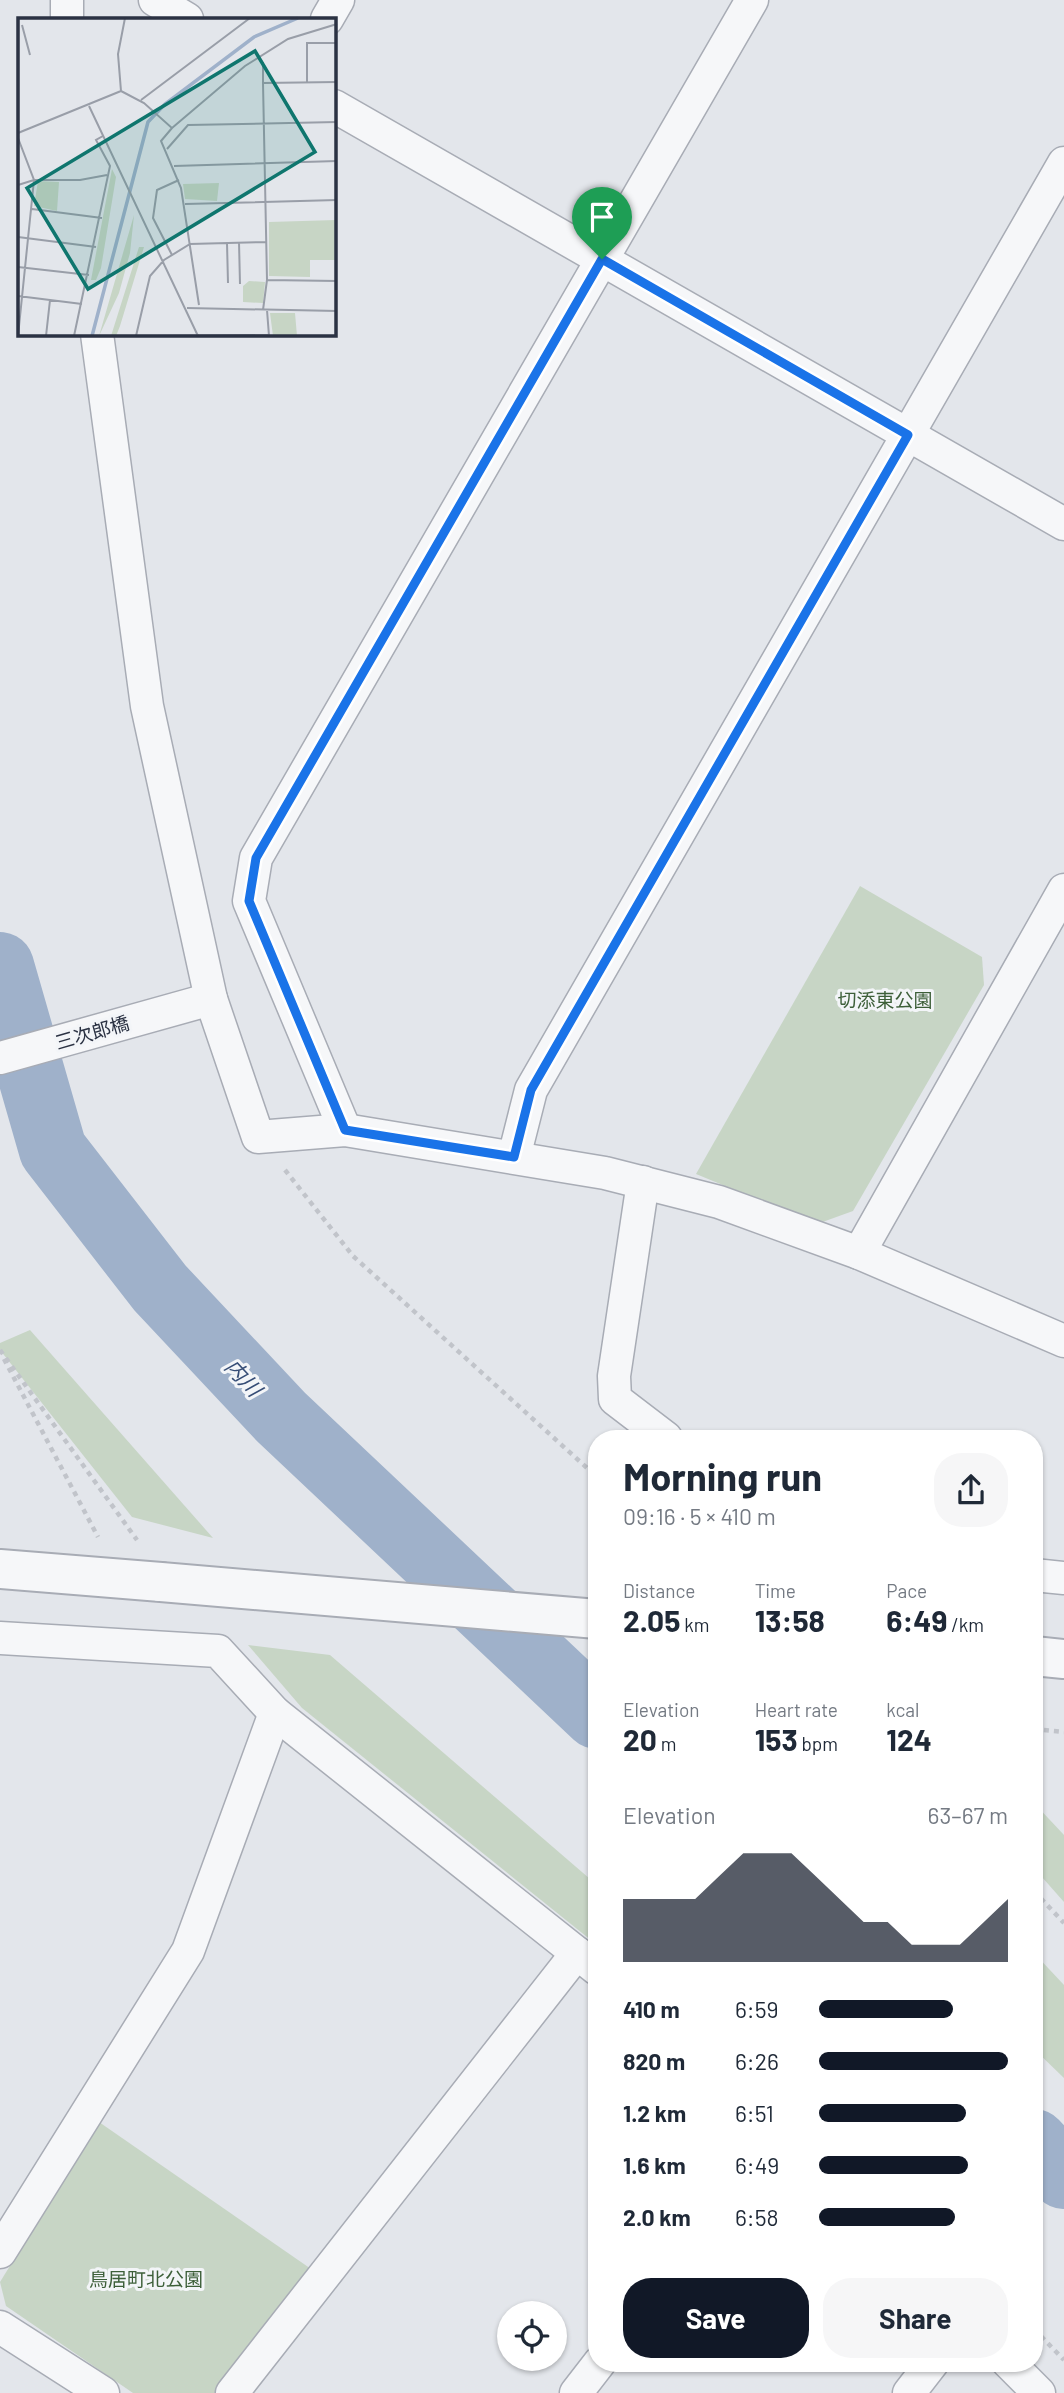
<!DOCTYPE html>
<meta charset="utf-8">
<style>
body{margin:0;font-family:Barlow,"Noto Sans JP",sans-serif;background:#f6f6f7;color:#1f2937;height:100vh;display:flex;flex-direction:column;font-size:26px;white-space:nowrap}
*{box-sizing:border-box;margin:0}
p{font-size:23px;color:#747a83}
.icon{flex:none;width:38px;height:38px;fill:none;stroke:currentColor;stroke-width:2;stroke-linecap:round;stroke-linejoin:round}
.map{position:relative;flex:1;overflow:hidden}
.side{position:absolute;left:588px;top:1430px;width:455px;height:942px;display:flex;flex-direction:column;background:#fff;border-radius:28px;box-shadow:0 2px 5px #0004}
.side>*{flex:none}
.controls{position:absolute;left:497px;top:2301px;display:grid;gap:14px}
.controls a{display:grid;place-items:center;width:70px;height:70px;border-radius:50%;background:#fff;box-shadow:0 2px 5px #0004;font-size:35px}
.pin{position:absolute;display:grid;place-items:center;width:60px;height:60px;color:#fff;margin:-72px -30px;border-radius:50% 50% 50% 0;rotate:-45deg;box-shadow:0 0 7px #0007}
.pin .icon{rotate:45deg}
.round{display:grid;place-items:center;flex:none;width:74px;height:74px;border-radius:28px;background:#f6f6f7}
.head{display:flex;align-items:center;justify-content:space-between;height:119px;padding:0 35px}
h1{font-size:38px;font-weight:700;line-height:52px}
.figures{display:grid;grid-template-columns:repeat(3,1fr);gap:10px;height:119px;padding:7px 35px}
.figures div{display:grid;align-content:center}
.figures b{font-size:30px;font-weight:700}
.figures small{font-size:19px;font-weight:400}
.figures p{font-size:19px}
.chart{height:196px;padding:14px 35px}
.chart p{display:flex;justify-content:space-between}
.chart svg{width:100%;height:126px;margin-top:7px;fill:#111827;opacity:.7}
.primary-button{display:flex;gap:14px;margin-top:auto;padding:14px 35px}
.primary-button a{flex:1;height:80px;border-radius:28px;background:#111827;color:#fff;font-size:28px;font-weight:700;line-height:80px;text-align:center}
.primary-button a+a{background:#f6f6f7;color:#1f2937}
ul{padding:0 35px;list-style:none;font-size:23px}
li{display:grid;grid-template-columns:112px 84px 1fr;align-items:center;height:52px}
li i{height:18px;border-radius:9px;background:#111827}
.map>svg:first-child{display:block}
.green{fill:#c7d5c5}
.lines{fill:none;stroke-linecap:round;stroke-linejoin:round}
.river{stroke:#9fb1ca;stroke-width:68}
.minor-casing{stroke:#a8acb5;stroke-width:35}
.tertiary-casing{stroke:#a8acb5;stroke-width:42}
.path{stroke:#c1c4ca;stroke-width:4.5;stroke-dasharray:5 5;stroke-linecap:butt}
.minor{stroke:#f6f7f9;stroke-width:32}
.tertiary{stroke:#f6f7f9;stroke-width:38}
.tertiary-bridge-casing{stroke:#a8acb5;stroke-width:42;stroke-linecap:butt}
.tertiary-bridge{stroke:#f6f7f9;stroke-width:38}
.route-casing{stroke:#fff;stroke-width:14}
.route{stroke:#1a73e8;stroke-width:9}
.labels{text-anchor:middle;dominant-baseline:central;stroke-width:6;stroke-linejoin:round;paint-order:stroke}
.park-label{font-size:19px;fill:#3d5f39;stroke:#f3f5f8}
.street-label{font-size:19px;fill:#2b3243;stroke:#f3f5f8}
.water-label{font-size:21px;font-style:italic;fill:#364d76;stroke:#f3f5f8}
.inset-river{fill:none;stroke:#9fb1ca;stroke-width:3.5}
.inset-road{fill:none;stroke:#999ea8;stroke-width:2}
.view{fill:#0f766e;fill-opacity:0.15;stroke:#0f766e;stroke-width:3.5}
.inset-edge{fill:none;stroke:#2b3243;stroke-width:3.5}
</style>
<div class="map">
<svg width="1064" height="2393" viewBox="0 0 1064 2393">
<rect width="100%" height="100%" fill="#e3e6eb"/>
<g class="green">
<polygon points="860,886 982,957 984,985 853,1211 817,1224 696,1174"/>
<polygon points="30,1330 213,1538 132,1517 0,1350 0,1343"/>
<polygon points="248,1645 330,1655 597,1885 597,1945 302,1708"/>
<polygon points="1034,1803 1064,1835 1064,1902 1034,1868"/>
<polygon points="1034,1953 1064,1985 1064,2078 1034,2049"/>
<polygon points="99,2122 314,2271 221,2393 133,2393 6,2306 0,2282"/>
</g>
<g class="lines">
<g class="river">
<polyline points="0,966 53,1150 160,1288 281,1417 597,1715"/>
<polyline points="1034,2143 1064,2175"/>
</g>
<defs>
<g id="minor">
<polyline points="67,0 67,19"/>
<polyline points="155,0 187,19"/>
<polyline points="327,19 338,0"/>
<polyline points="334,106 1064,524"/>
<polyline points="97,334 147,706 211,999"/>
<polyline points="0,1058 211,999 258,1137 345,1130 605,1173 719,1202 859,1253 1064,1341"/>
<polyline points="345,1130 249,901 256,858 752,0"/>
<polyline points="514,1157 531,1090 1064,163"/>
<polyline points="643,1182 614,1376 615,1399 666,1438"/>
<polyline points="859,1253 1064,890"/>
<polyline points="1034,1575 1064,1578"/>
<polyline points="0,1638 218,1651 275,1713 597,1969"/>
<polyline points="0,2252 188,1951 275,1713"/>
<polyline points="0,2327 103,2393"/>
<polyline points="1008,2362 1039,2393"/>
<polyline points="232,2393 577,1953"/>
<polyline points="576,2393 600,2362"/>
<polyline points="909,2393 933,2362"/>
</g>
<g id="tertiary">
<polyline points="0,1569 161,1582"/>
<polyline points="1034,1656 1064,1659"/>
</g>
</defs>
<use href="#minor" class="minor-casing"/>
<use href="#tertiary" class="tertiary-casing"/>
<g class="path">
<polyline points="285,1170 353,1256 597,1477"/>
<polyline points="0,1350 137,1540"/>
<polyline points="4,1359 98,1537"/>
<polyline points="1034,1729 1064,1732"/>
<polyline points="1034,1891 1064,1923"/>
<polyline points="1034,2329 1064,2360"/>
</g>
<use href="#minor" class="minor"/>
<use href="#tertiary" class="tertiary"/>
<defs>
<polyline id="tertiary-bridge" points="161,1582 597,1619"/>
</defs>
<use href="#tertiary-bridge" class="tertiary-bridge-casing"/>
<use href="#tertiary-bridge" class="tertiary-bridge"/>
</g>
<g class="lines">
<defs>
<polygon id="route" points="602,259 908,435 531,1090 514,1157 345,1130 249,901 256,858"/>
</defs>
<use href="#route" class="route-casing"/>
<use href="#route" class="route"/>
</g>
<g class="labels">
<g class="park-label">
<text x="885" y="999">切添東公園</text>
<text x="146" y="2278">鳥居町北公園</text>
</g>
<g class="street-label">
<text transform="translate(92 1032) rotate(-16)">三次郎橋</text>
</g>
<g class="water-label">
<text transform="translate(244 1377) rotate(47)">内川</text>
</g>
</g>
<g transform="translate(18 18)">
<rect width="318" height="318" fill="#e3e6eb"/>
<path d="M94 151 98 159 83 250 78 262H73ZM20 163 41 164 39 193 16 188ZM201 165 199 183 167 181 165 166ZM116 197 112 235 101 275 81 318ZM318 202V242H292V259L251 258V204ZM121 229H126L102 308 98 318H93ZM231 263 247 264 245 285 225 284V268ZM252 295H277L279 318H255Z" fill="#c7d5c5"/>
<path class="inset-river" d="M74 318 130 104 147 86 236 19 280 0"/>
<path class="inset-road" d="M4 7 12 37M245 44V65M289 65V25H319M103 73 126 85 154 110 143 123 163 170 181 287M103 73 100 36 107 0M123 82 232 0M71 88 180 318M154 110 227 48 270 21 319 6M0 115 103 73M0 120 16 162 0 318M149 131 170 107 319 104M156 148 319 143M0 167 16 162H62L89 157M167 186 319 182M14 191 84 200M0 219 78 229M221 224 222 266M209 225 210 265M154 237 135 200 139 172 161 162M0 249 71 257M249 262 319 263M0 278 64 286M169 290 319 293M245 292 249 262 245 65 319 64M249 292 251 318M28 318 32 282M56 318 92 148 78 122 85 118M118 318 132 258 146 242 172 226 248 224M137 318 251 317"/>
<path class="view" d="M237 33 297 134 70 271 9 170Z"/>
<rect width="318" height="318" class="inset-edge"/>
</g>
</svg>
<div class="controls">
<a><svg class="icon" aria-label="locate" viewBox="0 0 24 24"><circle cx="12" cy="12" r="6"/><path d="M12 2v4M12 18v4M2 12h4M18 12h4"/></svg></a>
</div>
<div class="pin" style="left:602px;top:259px;background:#1e9e55"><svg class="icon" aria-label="arrive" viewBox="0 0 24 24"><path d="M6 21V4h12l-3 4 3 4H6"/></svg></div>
<section class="side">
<div class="head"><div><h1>Morning run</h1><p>09:16 · 5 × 410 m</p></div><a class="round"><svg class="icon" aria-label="share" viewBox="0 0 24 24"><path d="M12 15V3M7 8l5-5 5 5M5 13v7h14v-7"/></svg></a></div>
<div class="figures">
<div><p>Distance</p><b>2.05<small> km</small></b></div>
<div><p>Time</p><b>13:58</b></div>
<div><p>Pace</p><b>6:49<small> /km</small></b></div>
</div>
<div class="figures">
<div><p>Elevation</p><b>20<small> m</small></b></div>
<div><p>Heart rate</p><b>153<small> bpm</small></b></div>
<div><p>kcal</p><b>124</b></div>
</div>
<div class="chart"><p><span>Elevation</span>63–67 m</p>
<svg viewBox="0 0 160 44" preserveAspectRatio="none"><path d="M0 44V22L10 22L20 22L30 22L40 14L50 6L60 6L70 6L80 14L90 22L100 30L110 30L120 38L130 38L140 38L150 30L160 22V44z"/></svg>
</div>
<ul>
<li><b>410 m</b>6:59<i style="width:71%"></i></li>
<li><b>820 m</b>6:26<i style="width:100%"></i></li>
<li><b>1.2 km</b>6:51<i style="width:78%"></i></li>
<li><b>1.6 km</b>6:49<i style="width:79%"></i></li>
<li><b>2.0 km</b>6:58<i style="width:72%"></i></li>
</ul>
<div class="primary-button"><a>Save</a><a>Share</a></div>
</section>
</div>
